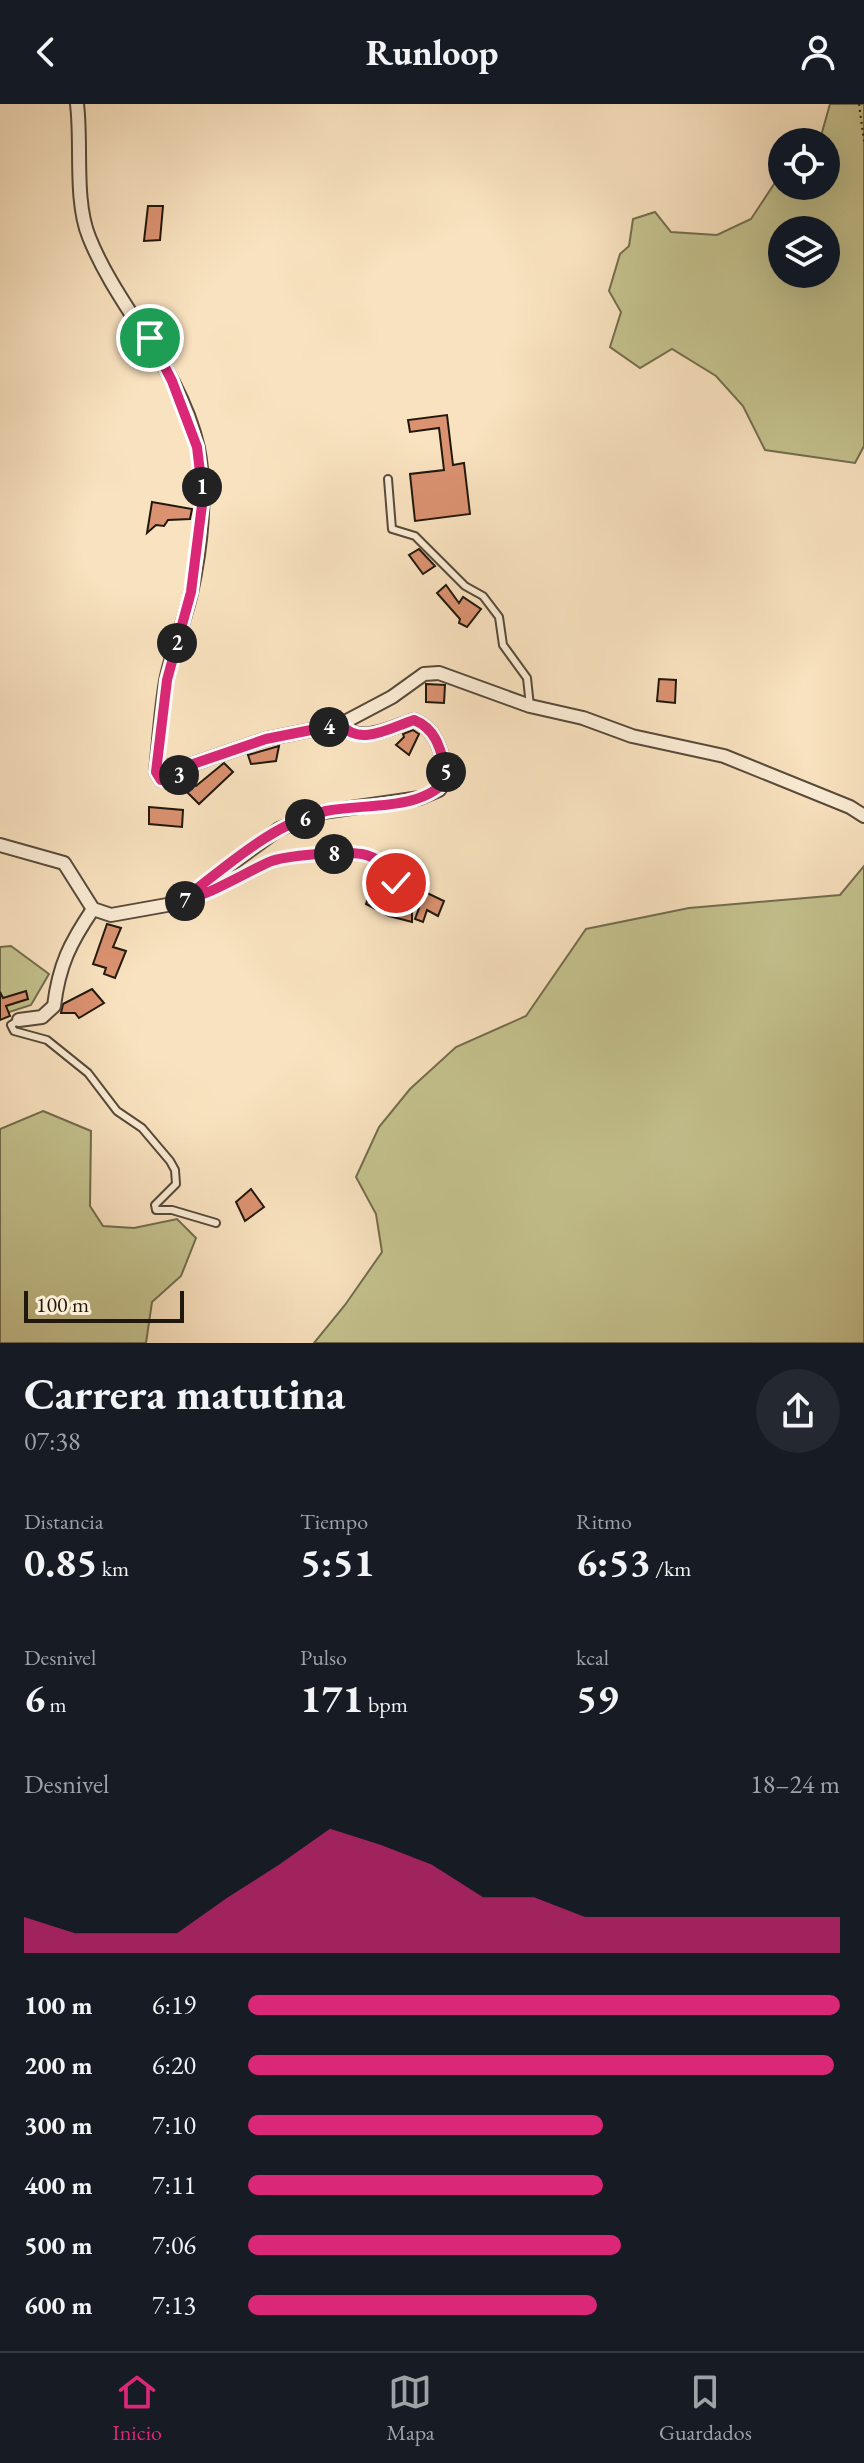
<!DOCTYPE html>
<html lang="es">
<meta charset="utf-8">
<style>
body{margin:0;font-family:"EB Garamond",serif;background:#242831;color:#f1f3f6;height:100vh;display:flex;flex-direction:column;font-size:30px;white-space:nowrap}
*{box-sizing:border-box;margin:0}
p{font-size:26px;color:#9ea1a6}
.icon{flex:none;width:44px;height:44px;fill:none;stroke:currentColor;stroke-width:2;stroke-linecap:round;stroke-linejoin:round}
.map{position:relative;height:1239px;overflow:hidden}
.details{display:flex;flex-direction:column;background:#171b24;flex:1}
.details>*{flex:none}
.buttons{position:absolute;left:768px;top:24px;display:grid;gap:16px}
.buttons a{display:grid;place-items:center;width:72px;height:72px;border-radius:50%;background:#171b24;box-shadow:0 8px 32px #0002;font-size:40px}
.scale{position:absolute;left:24px;bottom:20px;width:160px;box-sizing:border-box;padding-left:8px;border:4px solid #21180d;border-top:0;font-size:22px;line-height:28px;white-space:nowrap;color:#21180d;-webkit-text-stroke:6px #fbecd5;paint-order:stroke}
.pin{position:absolute;display:grid;place-items:center;width:68px;height:68px;color:#fff;margin:-34px;border:4px solid #fff;border-radius:50%;box-shadow:0 2px 8px #0007}
.km{position:absolute;width:40px;height:40px;margin:-20px;border-radius:50%;background:#222;color:#fff;font-size:22px;line-height:40px;text-align:center}
.round{display:grid;place-items:center;flex:none;width:84px;height:84px;border-radius:42px;background:#242831}
.head{display:flex;align-items:center;justify-content:space-between;height:136px;padding:0 24px}
h1{font-size:44px;font-weight:700;line-height:60px}
.figures{display:grid;grid-template-columns:repeat(3,1fr);gap:12px;height:136px;padding:8px 24px}
.figures div{display:grid;align-content:center}
.figures b{font-size:40px;font-weight:700}
.figures small{font-size:22px;font-weight:400}
.figures p{font-size:22px}
.chart{height:224px;padding:16px 24px}
.chart p{display:flex;justify-content:space-between}
.chart svg{width:100%;height:144px;margin-top:8px;fill:#db2777;opacity:.7}
ul{padding:0 24px;list-style:none;font-size:26px}
li{display:grid;grid-template-columns:128px 96px 1fr;align-items:center;height:60px}
li i{height:20px;border-radius:10px;background:#db2777}
header{display:flex;justify-content:space-between;align-items:center;height:104px;padding:0 24px;background:#171b24;font-size:36px;font-weight:700}
.menu{display:flex;justify-content:space-around;align-items:center;height:112px;border-top:2px solid #363941;background:#171b24;font-size:22px;color:#9ea1a6}
.menu a{display:grid;justify-items:center;gap:4px}
.menu .on{color:#db2777}
.map>svg:first-child{display:block}
.green{fill:#c4c28e;stroke:#726d4e;stroke-width:2;fill-rule:evenodd}
.building{fill:#db9271;stroke:#21180d;stroke-width:2}
.lines{fill:none;stroke-linecap:round;stroke-linejoin:round}
.lane-casing{stroke:#574a3a;stroke-width:10}
.street-casing{stroke:#574a3a;stroke-width:16}
.path{stroke:#21180d;stroke-width:2;stroke-dasharray:2 4;stroke-linecap:butt}
.lane{stroke:#fbecd5;stroke-width:6}
.street{stroke:#fbecd5;stroke-width:12}
.route-casing{stroke:#fff;stroke-width:16}
.route{stroke:#db2777;stroke-width:10}
</style>
<header><svg class="icon" aria-label="back" viewBox="0 0 24 24"><path d="M15 5l-7 7 7 7"/></svg>Runloop<svg class="icon" aria-label="person" viewBox="0 0 24 24"><circle cx="12" cy="8" r="4"/><path d="M4 21q1-7 8-7t8 7"/></svg></header>
<div class="map">
<svg width="864" height="1239" viewBox="0 0 864 1239">
<rect width="100%" height="100%" fill="#f9e2bf"/>
<filter id="stains"><feTurbulence type="fractalNoise" baseFrequency=".0025" numOctaves="4"/><feColorMatrix values="0 0 0 0 .2 0 0 0 0 .09 0 0 0 0 .02 0 0 0 .5 -.17"/></filter>
<radialGradient id="worn" r=".72"><stop offset=".6" stop-color="#630" stop-opacity="0"/><stop offset="1" stop-color="#630" stop-opacity=".3"/></radialGradient>
<g class="green">
<path d="M830 0H864V342L855 359 765 346 743 302 716 272 672 245 640 264 610 243 621 208 609 187 620 150 629 142 633 115 655 108 671 128 717 131 751 115 782 68V82H826V38H814L821 32ZM826 126V170H782V126Z"/>
<polygon points="864,762 864,1239 314,1239 345,1201 382,1148 376,1110 356,1073 379,1023 410,985 456,943 526,912 586,825 689,804 840,791"/>
<polygon points="11,842 49,870 31,901 0,911 0,843"/>
<polygon points="43,1007 91,1027 90,1102 103,1122 134,1124 177,1115 196,1134 181,1172 152,1198 146,1239 0,1239 0,1025"/>
</g>
<g class="building">
<polygon points="148,102 163,102 160,136 144,137"/>
<polygon points="447,311 453,361 464,359 470,410 415,417 410,370 444,366 439,324 410,328 408,316"/>
<polygon points="152,398 192,405 190,415 168,416 164,422 156,421 147,429"/>
<polygon points="419,445 435,462 423,470 409,451"/>
<polygon points="446,481 459,499 463,493 481,505 467,523 459,519 460,515 437,489"/>
<polygon points="659,575 676,576 675,599 657,597"/>
<polygon points="426,580 445,581 444,599 426,598"/>
<polygon points="413,626 419,630 409,651 396,641 404,633 403,630"/>
<polygon points="279,642 276,657 251,660 248,651"/>
<polygon points="224,659 233,668 199,700 181,682 189,675 196,682"/>
<polygon points="149,703 183,706 182,723 149,720"/>
<polygon points="401,768 412,769 412,818 389,812 366,800 370,789 399,791"/>
<polygon points="425,788 444,797 438,812 427,806 423,818 415,815"/>
<polygon points="107,820 121,824 113,843 126,847 115,874 104,870 106,864 93,860"/>
<polygon points="92,885 104,899 79,914 75,909 61,909 63,900"/>
<polygon points="26,887 28,895 6,902 10,912 0,916 0,888 3,894"/>
<polygon points="251,1085 264,1103 245,1117 236,1098"/>
</g>
<g class="lines">
<defs>
<g id="lane">
<polyline points="388,375 392,425 415,432 465,482 483,492 499,513 503,541 527,574 530,602"/>
<path d="M189 796C220 787 247 763 274 756 295 751 340 747 361 750 374 752 385 760 395 766L396 779"/>
<polyline points="19,916 11,921 14,927 47,936 88,969 117,1007 142,1024 170,1057 175,1066 176,1080 155,1101 156,1106 172,1106 216,1119"/>
</g>
<g id="street">
<path d="M77 0C82 41 74 96 89 133 118 206 180 263 198 344 207 389 201 444 191 489 184 519 172 547 166 577 161 607 159 638 156 668L161 676 175 675 193 660 266 635 341 620"/>
<path d="M0 741 64 759 93 805 111 811 178 799 279 725 323 708 420 694 439 686 448 674C441 650 439 626 414 616 390 624 359 642 341 620L392 593 424 570 439 569 530 602 583 614 632 632 724 652 850 703 864 712"/>
<path d="M19 916 42 913 54 902C59 861 70 839 93 805"/>
</g>
</defs>
<use href="#lane" class="lane-casing"/>
<use href="#street" class="street-casing"/>
<polyline class="path" points="859,0 864,37"/>
<use href="#lane" class="lane"/>
<use href="#street" class="street"/>
</g>
<g class="lines">
<defs>
<path id="route" d="M150 234 172 277 197 343 203 393 191 488 167 576 156 668 161 676 175 675 193 660 266 635 341 620C359 643 390 624 414 616 439 626 441 650 448 674 422 708 364 699 326 707 270 720 223 766 178 799 213 789 237 773 269 758 286 751 343 747 362 750 374 752 385 760 395 766L396 779"/>
</defs>
<use href="#route" class="route-casing"/>
<use href="#route" class="route"/>
</g>
<rect width="100%" height="100%" filter="url(#stains)"/>
<rect width="100%" height="100%" fill="url(#worn)"/>
</svg>
<div class="buttons">
<a><svg class="icon" aria-label="locate" viewBox="0 0 24 24"><circle cx="12" cy="12" r="6"/><path d="M12 2v4M12 18v4M2 12h4M18 12h4"/></svg></a>
<a><svg class="icon" aria-label="layers" viewBox="0 0 24 24"><path d="M12 4l9 5-9 5-9-5zM3 14l9 5 9-5"/></svg></a>
</div>
<div class="scale">100 m</div>
<div class="pin" style="left:150px;top:234px;background:#1e9e55"><svg class="icon" aria-label="arrive" viewBox="0 0 24 24"><path d="M6 21V4h12l-3 4 3 4H6"/></svg></div>
<div class="pin" style="left:396px;top:779px;background:#d93025"><svg class="icon" aria-label="check" viewBox="0 0 24 24"><path d="M5 12l5 5 9-10"/></svg></div>
<b class="km" style="left:202px;top:383px">1</b>
<b class="km" style="left:177px;top:539px">2</b>
<b class="km" style="left:179px;top:671px">3</b>
<b class="km" style="left:329px;top:623px">4</b>
<b class="km" style="left:446px;top:668px">5</b>
<b class="km" style="left:305px;top:715px">6</b>
<b class="km" style="left:185px;top:797px">7</b>
<b class="km" style="left:334px;top:750px">8</b>
</div>
<section class="details">
<div class="head"><div><h1>Carrera matutina</h1><p>07:38</p></div><a class="round"><svg class="icon" aria-label="share" viewBox="0 0 24 24"><path d="M12 15V3M7 8l5-5 5 5M5 13v7h14v-7"/></svg></a></div>
<div class="figures">
<div><p>Distancia</p><b>0.85<small> km</small></b></div>
<div><p>Tiempo</p><b>5:51</b></div>
<div><p>Ritmo</p><b>6:53<small> /km</small></b></div>
</div>
<div class="figures">
<div><p>Desnivel</p><b>6<small> m</small></b></div>
<div><p>Pulso</p><b>171<small> bpm</small></b></div>
<div><p>kcal</p><b>59</b></div>
</div>
<div class="chart"><p><span>Desnivel</span>18–24 m</p>
<svg viewBox="0 0 160 44" preserveAspectRatio="none"><path d="M0 44V33L10 38L20 38L30 38L40 27L50 17L60 6L70 11L80 17L90 27L100 27L110 33L120 33L130 33L140 33L150 33L160 33V44z"/></svg>
</div>
<ul>
<li><b>100 m</b>6:19<i style="width:100%"></i></li>
<li><b>200 m</b>6:20<i style="width:99%"></i></li>
<li><b>300 m</b>7:10<i style="width:60%"></i></li>
<li><b>400 m</b>7:11<i style="width:60%"></i></li>
<li><b>500 m</b>7:06<i style="width:63%"></i></li>
<li><b>600 m</b>7:13<i style="width:59%"></i></li>
</ul>
</section>
<nav class="menu">
<a class="on"><svg class="icon" aria-label="home" viewBox="0 0 24 24"><path d="M3 11l9-7 9 7M6 9v11h12V9"/></svg>Inicio</a>
<a><svg class="icon" aria-label="map" viewBox="0 0 24 24"><path d="M3 6l6-2 6 2 6-2v14l-6 2-6-2-6 2zM9 4v14M15 6v14"/></svg>Mapa</a>
<a><svg class="icon" aria-label="saved" viewBox="0 0 24 24"><path d="M7 4h10v16l-5-4-5 4z"/></svg>Guardados</a>
</nav>
